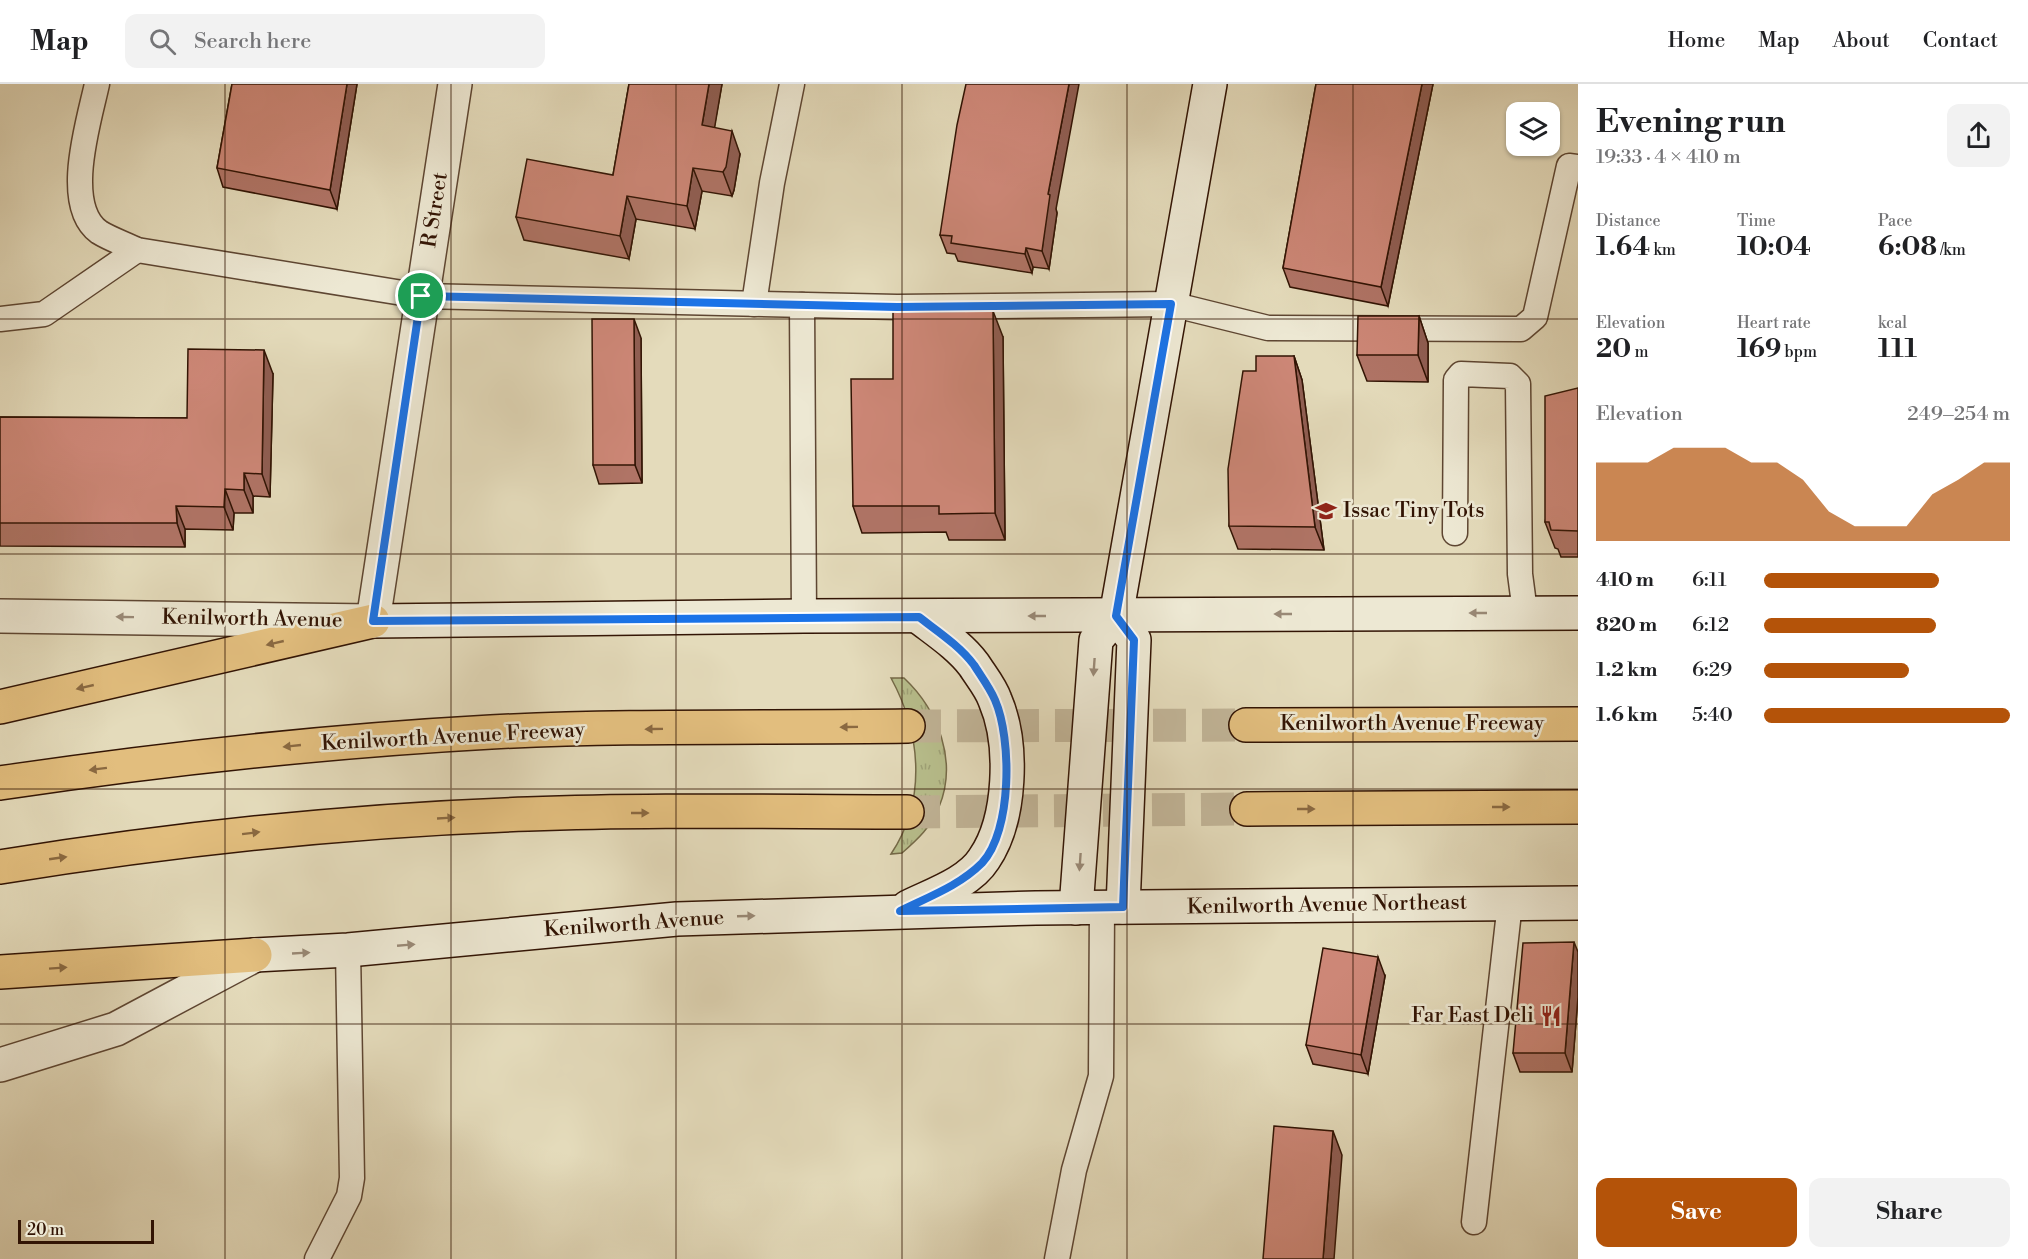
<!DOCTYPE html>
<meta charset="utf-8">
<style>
body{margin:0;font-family:"Libre Bodoni",serif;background:#f2f2f2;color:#202124;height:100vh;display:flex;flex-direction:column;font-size:22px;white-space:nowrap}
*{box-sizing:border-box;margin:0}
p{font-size:20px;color:#757577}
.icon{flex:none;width:33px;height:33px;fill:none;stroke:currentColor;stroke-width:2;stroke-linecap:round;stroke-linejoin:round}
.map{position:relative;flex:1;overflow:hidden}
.panel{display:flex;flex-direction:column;background:#fff;width:450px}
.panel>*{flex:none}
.buttons{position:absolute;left:1506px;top:18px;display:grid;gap:12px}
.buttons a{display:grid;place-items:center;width:54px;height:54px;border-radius:12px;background:#fff;box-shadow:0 2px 4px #0004;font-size:30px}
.scale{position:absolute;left:18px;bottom:15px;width:136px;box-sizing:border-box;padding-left:6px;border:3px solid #321404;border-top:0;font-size:16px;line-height:21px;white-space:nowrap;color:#321404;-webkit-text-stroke:4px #ede8d3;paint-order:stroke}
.pin{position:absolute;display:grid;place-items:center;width:51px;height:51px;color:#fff;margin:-26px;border:3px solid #fff;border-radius:50%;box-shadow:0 2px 6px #0007}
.round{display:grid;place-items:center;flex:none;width:63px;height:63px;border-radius:12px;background:#f2f2f2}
.headline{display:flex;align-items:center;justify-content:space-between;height:102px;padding:0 18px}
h1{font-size:33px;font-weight:700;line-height:45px}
.figures{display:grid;grid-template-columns:repeat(3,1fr);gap:9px;height:102px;padding:6px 18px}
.figures div{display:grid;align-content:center}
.figures b{font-size:26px;font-weight:700}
.figures small{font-size:16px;font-weight:400}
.figures p{font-size:16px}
.chart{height:168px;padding:12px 18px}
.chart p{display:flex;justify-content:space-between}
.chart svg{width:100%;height:108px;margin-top:6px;fill:#b45309;opacity:.7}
.cta{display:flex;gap:12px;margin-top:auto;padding:12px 18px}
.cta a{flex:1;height:69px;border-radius:12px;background:#b45309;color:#fff;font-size:24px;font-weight:700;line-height:69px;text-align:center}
.cta a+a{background:#f2f2f2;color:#202124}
ul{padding:0 18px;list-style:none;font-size:20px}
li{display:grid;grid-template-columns:96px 72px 1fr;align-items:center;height:45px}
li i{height:15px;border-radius:8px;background:#b45309}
header{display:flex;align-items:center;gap:36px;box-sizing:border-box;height:84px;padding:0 30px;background:#fff;border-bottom:2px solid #e0e0e0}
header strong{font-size:28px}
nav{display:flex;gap:33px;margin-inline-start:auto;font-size:21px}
.search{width:420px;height:54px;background:#f2f2f2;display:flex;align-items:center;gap:15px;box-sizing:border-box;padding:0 21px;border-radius:12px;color:#757577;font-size:22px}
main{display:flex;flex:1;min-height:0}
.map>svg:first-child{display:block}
.grass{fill:url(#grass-tufts);stroke:#756a48;stroke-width:1.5}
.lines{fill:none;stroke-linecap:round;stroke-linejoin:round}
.highway-tunnel{stroke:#c0b396;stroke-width:33;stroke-dasharray:33 16;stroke-linecap:butt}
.lane-casing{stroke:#5e4632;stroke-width:27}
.street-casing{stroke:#5e4632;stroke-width:36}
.secondary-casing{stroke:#321404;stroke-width:36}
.highway-casing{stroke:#321404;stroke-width:36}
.lane{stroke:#ede8d3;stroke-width:24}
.street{stroke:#ede8d3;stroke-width:33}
.secondary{stroke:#ede8d3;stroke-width:33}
.highway{stroke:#e2be7e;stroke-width:33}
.wall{fill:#b07466;stroke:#321404;stroke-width:1.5}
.shaded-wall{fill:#905e53;stroke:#321404;stroke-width:1.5}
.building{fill:#cd8777;stroke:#321404;stroke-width:1.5}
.oneway{fill:#998976}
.oneway2{fill:#8a6941}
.route-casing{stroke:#fff;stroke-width:12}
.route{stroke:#1a73e8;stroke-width:8}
.grid{fill:none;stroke:#321404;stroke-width:1.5;stroke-opacity:0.55}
.labels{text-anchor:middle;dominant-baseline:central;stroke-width:5;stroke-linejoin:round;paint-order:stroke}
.street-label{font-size:21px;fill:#321404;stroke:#ede8d3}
.poi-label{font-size:21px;fill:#321404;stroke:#ede8d3;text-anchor:start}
</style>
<header>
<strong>Map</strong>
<div class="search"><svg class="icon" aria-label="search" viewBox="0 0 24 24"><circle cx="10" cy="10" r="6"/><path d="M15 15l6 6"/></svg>Search here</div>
<nav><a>Home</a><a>Map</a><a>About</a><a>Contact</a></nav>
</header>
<main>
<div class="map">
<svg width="1578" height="1175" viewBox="0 0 1578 1175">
<defs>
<pattern id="grass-tufts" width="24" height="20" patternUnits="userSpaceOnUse" patternTransform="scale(1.5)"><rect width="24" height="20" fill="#b8bf8d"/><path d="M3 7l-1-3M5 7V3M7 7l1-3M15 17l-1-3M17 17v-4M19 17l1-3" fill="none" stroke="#9fa378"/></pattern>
</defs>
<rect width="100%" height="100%" fill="#e4dbbb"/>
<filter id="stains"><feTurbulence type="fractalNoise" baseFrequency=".00333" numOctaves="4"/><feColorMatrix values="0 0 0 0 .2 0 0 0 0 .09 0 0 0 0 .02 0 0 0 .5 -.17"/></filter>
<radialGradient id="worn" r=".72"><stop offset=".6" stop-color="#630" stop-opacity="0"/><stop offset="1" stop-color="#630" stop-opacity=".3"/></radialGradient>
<path class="grass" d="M891 594H904C938 626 958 677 939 723 932 742 917 756 902 769L891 770C927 716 921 649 891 594Z"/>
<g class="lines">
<g class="highway-tunnel">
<polyline points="908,642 1246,641"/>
<polyline points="907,728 1247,725"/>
</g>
<defs>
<g id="lane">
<path d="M97 0C89 37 62 121 99 148 110 155 125 160 137 166L421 212 897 223 1171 220 1268 244 1521 245 1535 233 1569 82 1578 83"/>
<polyline points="754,220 772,99 792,0"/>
<polyline points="802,221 804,532"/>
<polyline points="0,235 44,230 137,166"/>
<polyline points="1455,449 1456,296 1461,290 1510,292 1518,300 1520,490 1525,528"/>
<polyline points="1474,1138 1510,819"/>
<polyline points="317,1175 349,1112 352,1094 348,866"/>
<polyline points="1057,1175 1074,1086 1101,992 1102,823"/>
</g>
<g id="street">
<polyline points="0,532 373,537 455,0"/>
<polyline points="0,981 116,945 255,871"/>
</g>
<g id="secondary">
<polyline points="1116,532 1134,556 1123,823"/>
<polyline points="373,537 804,532 1578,529"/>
<path d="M908 823C932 811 969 799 984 775 1011 736 1014 660 995 616 991 604 981 592 974 581 960 562 937 547 919 533"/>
<polyline points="1076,824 1096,556 1116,532 1210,0"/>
<polyline points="255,871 348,866 677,835 1036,824 1578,819"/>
</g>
<g id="highway">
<polyline points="0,623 373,537"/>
<polyline points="1246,641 1578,640"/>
<path d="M0 699C163 675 327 657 491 648 630 641 769 644 908 642"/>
<polyline points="1247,725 1578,723"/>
<path d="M0 783C174 755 351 736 528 730 654 725 781 728 907 728"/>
<polyline points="0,888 255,871"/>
</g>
</defs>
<use href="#lane" class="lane-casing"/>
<use href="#street" class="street-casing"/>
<use href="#secondary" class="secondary-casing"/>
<use href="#highway" class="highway-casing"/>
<use href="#lane" class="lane"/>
<use href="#street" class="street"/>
<use href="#secondary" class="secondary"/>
<use href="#highway" class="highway"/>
</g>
<g class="wall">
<polygon points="232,0 357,0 337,125 223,103 217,84"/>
<polygon points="629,0 722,0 714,44 740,70 734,106 732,112 702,107 695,145 636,135 629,175 524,156 516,133 613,91"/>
<polygon points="1316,0 1433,0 1388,222 1290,203 1283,184"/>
<polygon points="1056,125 1057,129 1049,185 1033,183 1032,189 958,177 955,170 947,169 940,151"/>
<polygon points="1419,232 1428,259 1428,298 1367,297 1357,271"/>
<polygon points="1003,253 1005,456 949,456 946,448 862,449 853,422 893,295"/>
<polygon points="641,254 642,399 599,400 593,381"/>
<polygon points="1294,272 1302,296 1324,466 1238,465 1229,442 1256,287"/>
<polygon points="273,290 270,413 253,412 253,429 234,429 233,446 185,445 185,463 0,462 0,333 187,334"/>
<polygon points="1578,304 1578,473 1561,473 1558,465 1555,464 1545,438"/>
<polygon points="1578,868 1578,913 1572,988 1520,988 1513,969"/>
<polygon points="1385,892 1368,990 1313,980 1306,961"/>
</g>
<g class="shaded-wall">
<polygon points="347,0 357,0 337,125 330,106"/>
<polygon points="709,0 722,0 711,65 702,41"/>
<polygon points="1069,0 1079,0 1056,125 1057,129 1049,185 1042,167 1048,110"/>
<polygon points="1422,0 1433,0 1388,222 1381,203"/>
<polygon points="732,47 740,70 734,106 732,112 723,88"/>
<polygon points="693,84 702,107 695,145 687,122"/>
<polygon points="627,112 636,135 629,175 620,152"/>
<polygon points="1026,164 1033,183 1032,189 1025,170"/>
<polygon points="993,227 1003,253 1005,456 995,429"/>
<polygon points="1419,232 1428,259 1428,298 1418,271"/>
<polygon points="634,235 641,254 642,399 635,381"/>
<polygon points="264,266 273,290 270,413 262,390"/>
<polygon points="1294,272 1302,296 1324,466 1315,443"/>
<polygon points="244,389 253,412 253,429 244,406"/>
<polygon points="225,405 234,429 233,446 224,423"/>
<polygon points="176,422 185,445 185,463 177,439"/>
<polygon points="1574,858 1578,868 1578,913 1572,988 1565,969"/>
<polygon points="1378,873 1385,892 1368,990 1361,971"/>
<polygon points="1333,1047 1342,1071 1334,1175 1323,1175"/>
</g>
<g class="building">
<polygon points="232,0 347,0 330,106 217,84"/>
<polygon points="629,0 709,0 702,41 732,47 726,83 723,88 693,84 687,122 627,112 620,152 516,133 527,75 613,91"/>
<polygon points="966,0 1069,0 1048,110 1050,111 1042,167 1026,164 1025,170 951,159 952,152 940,151 957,41"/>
<polygon points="1316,0 1422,0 1381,203 1283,184"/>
<polygon points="993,227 995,429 939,430 939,422 853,422 851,295 893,295 893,228"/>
<polygon points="1358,232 1419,232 1418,271 1357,271"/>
<polygon points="592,235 634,235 635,381 593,381"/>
<polygon points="188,265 264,266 262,390 244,389 244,406 225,405 224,423 176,422 177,439 0,439 0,333 187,334"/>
<polygon points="1256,272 1294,272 1315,443 1229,442 1228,385 1243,287 1256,287"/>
<polygon points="1578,304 1578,447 1551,446 1549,438 1545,438 1545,312"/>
<polygon points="1574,858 1565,969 1513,969 1523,859"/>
<polygon points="1323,864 1378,873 1361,971 1306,961"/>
<polygon points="1274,1042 1333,1047 1323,1175 1263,1175"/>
</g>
<defs><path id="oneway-solid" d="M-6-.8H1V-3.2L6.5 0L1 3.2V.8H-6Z" transform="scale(1.5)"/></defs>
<g class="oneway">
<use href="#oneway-solid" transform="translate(1478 529) rotate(180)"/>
<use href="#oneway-solid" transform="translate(1283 530) rotate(180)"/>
<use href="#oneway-solid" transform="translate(1037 532) rotate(180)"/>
<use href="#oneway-solid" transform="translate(125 533) rotate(-179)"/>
<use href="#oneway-solid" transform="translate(1094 583) rotate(94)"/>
<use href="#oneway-solid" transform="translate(1080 778) rotate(94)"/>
<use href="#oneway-solid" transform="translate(746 832) rotate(-2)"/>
<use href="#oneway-solid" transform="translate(406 861) rotate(-5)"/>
<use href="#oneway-solid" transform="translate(301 869) rotate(-3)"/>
</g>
<g class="oneway2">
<use href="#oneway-solid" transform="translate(275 559) rotate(167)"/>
<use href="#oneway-solid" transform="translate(85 603) rotate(167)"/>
<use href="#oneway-solid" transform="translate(849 643) rotate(179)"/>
<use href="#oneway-solid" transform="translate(654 645) rotate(179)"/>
<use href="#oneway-solid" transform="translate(292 662) rotate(174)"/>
<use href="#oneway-solid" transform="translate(98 685) rotate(173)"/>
<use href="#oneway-solid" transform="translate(1501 723)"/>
<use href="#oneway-solid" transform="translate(1306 725)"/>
<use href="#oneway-solid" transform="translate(640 729)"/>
<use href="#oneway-solid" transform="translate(446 734) rotate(-3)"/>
<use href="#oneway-solid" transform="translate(251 749) rotate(-7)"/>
<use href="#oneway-solid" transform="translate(58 774) rotate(-8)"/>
<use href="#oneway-solid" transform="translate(58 884) rotate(-4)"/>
</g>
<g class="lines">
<defs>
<path id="route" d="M421 212 897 223 1171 220 1116 532 1134 556 1123 823 900 827C928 813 959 802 982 779 1012 747 1012 655 995 616 990 604 981 592 974 581 960 562 937 547 919 533L373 537Z"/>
</defs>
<use href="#route" class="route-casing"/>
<use href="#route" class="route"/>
</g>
<path class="grid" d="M225 0V1175M451 0V1175M676 0V1175M902 0V1175M1127 0V1175M1353 0V1175M0 235H1578M0 470H1578M0 705H1578M0 940H1578"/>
<defs>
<symbol id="school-bare" viewBox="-9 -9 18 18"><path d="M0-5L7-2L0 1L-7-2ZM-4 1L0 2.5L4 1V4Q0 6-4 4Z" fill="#8f2418" stroke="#ede8d3" stroke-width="2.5" paint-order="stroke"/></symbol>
<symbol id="restaurant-bare" viewBox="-9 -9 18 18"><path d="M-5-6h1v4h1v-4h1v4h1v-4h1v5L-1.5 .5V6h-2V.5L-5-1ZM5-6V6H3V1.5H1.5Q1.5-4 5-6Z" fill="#8f2418" stroke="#ede8d3" stroke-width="2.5" paint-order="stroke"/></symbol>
</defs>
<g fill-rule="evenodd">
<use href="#school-bare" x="1311" y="412" width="30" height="30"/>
<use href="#restaurant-bare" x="1536" y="917" width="30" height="30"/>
</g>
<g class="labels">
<g class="street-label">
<text transform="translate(435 126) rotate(-81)">R Street</text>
<text transform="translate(252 535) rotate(1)">Kenilworth Avenue</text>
<text x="1412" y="640">Kenilworth Avenue Freeway</text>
<text transform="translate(453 653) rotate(-3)">Kenilworth Avenue Freeway</text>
<text transform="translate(1327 821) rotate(-1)">Kenilworth Avenue Northeast</text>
<text transform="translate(634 840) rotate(-4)">Kenilworth Avenue</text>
</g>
<g class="poi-label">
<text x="1343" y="427">Issac Tiny Tots</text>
<text x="1534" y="932" text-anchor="end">Far East Deli</text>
</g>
</g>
<rect width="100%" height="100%" filter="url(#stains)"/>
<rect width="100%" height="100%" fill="url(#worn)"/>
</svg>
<div class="buttons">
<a><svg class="icon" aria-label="layers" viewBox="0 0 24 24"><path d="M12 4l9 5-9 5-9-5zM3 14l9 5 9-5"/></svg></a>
</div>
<div class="scale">20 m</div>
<div class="pin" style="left:421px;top:212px;background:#1e9e55"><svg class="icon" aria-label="arrive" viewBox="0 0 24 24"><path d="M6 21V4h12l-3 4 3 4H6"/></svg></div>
</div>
<section class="panel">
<div class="headline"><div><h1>Evening run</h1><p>19:33 · 4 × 410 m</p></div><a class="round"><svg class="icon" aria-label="share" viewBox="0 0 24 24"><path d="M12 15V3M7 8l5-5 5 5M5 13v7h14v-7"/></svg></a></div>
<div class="figures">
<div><p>Distance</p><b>1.64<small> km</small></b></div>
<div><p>Time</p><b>10:04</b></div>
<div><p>Pace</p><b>6:08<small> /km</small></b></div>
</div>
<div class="figures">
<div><p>Elevation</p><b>20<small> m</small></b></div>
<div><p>Heart rate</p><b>169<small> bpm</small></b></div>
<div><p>kcal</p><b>111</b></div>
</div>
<div class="chart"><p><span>Elevation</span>249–254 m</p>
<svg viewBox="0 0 160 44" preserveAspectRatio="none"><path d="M0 44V12L10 12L20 12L30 6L40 6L50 6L60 12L70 12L80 19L90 32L100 38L110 38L120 38L130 25L140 19L150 12L160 12V44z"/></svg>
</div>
<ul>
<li><b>410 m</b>6:11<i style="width:71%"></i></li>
<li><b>820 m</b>6:12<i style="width:70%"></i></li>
<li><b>1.2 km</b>6:29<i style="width:59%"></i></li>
<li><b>1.6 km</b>5:40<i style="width:100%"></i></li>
</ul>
<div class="cta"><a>Save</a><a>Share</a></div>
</section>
</main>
